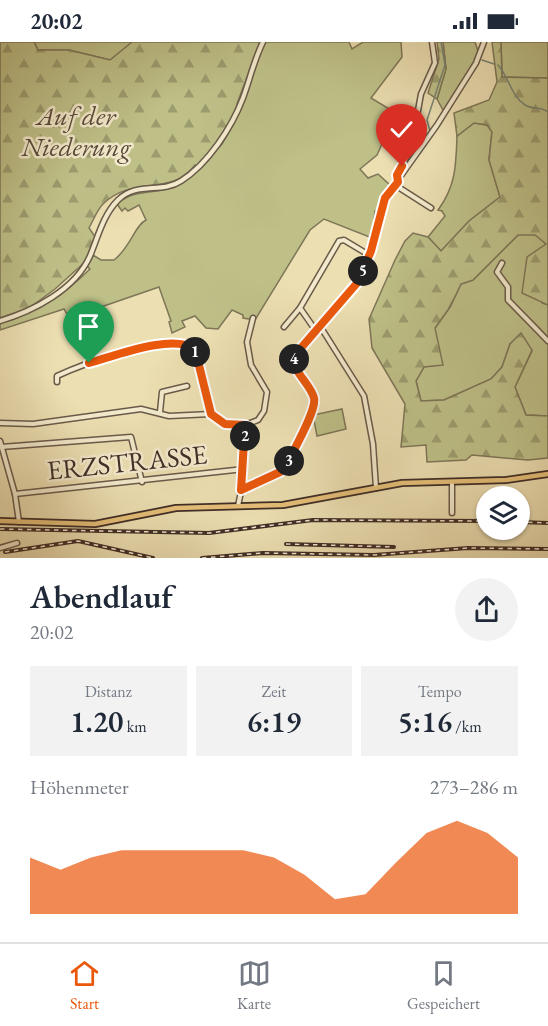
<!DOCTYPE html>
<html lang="de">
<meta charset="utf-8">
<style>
body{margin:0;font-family:"EB Garamond",serif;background:#f2f2f3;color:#1f2937;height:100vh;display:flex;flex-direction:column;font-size:22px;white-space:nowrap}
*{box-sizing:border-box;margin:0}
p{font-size:20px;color:#747a83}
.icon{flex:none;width:33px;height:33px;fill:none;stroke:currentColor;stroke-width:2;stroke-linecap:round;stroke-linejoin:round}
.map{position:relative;height:516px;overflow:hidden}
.details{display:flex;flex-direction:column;background:#fff;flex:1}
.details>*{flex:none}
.tools{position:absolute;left:476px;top:444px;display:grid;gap:12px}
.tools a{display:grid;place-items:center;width:54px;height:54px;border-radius:50%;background:#fff;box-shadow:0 2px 4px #0004;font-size:30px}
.pin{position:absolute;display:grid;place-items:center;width:51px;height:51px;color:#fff;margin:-62px -26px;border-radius:50% 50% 50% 0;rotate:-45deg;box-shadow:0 0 6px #0007}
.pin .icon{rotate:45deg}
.km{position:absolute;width:30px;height:30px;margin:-15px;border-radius:50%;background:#222;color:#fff;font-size:16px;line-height:30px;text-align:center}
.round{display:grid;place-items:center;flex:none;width:63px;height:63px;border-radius:32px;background:#f2f2f3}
.overview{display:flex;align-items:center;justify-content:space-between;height:102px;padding:0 30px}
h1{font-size:33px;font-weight:600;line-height:45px}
.stats{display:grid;grid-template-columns:repeat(3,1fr);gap:9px;height:102px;padding:6px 30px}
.stats div{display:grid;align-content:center;border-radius:0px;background:#f2f2f3;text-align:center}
.stats b{font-size:30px;font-weight:600}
.stats small{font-size:16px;font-weight:400}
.stats p{font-size:16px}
.chart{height:168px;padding:12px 30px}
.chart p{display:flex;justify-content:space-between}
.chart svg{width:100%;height:108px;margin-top:6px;fill:#ea580c;opacity:.7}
.status{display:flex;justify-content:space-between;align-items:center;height:42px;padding:0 30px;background:#fff;direction:ltr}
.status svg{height:16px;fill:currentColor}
.tabs{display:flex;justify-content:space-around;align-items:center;height:84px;border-top:2px solid #e0e1e3;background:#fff;font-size:16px;color:#747a83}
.tabs a{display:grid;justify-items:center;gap:3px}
.tabs .active{color:#ea580c}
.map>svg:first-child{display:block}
.green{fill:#bec088;stroke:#7e7658;stroke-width:1.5}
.forest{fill:url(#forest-firs);stroke:#7e7658;stroke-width:1.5}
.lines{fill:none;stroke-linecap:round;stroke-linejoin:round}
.stream{stroke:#758375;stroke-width:1.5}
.minor-casing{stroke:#6a5a4a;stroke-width:7}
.major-casing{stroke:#3f2d27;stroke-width:8}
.minor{stroke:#f3eacd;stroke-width:4}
.major{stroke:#e6c079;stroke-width:4.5}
.rail-casing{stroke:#3f2d27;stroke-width:4}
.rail{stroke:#f3eacd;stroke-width:1.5;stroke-dasharray:4.5;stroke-linecap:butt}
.route-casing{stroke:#fff;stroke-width:12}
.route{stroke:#ea580c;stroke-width:8}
.labels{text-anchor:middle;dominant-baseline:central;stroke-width:5;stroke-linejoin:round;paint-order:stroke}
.park-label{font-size:27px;font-style:italic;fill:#584a3a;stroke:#f3eacd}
.street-label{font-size:27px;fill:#3f2d27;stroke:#f3eacd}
</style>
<div class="status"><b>20:02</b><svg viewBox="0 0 49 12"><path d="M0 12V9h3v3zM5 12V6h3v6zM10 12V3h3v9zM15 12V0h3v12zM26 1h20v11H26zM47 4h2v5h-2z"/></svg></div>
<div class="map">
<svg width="548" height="516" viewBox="0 0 548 516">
<defs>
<pattern id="forest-firs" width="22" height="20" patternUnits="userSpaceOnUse" patternTransform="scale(1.5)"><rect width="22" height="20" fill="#bec088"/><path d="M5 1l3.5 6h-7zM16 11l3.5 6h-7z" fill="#9c9c6f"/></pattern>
</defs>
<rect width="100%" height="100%" fill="#ecdfb2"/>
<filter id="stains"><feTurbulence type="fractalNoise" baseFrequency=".00333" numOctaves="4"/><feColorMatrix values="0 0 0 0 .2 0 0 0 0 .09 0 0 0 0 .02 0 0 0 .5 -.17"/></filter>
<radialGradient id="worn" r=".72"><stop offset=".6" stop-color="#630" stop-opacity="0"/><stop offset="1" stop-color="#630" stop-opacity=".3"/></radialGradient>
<g class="green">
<polygon points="34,0 132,0 133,1 110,18 69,8 38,8"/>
<path d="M265 0H349L352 7 363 0H401L402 15 371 56 396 71 377 113 360 127 368 136 378 132 390 143 379 169H375L372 196 324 177 310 188 255 278 243 276V273L232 268 218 287 206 286 195 274 182 279 185 285 172 291 169 280 171 279 159 245 69 276 64 267 0 288V281C34 271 65 252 90 227L87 224 93 213 101 218H114C130 206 135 183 146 178L139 163 128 169 125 166 122 169 117 162C136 145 156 154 177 143 231 115 245 49 265 0Z"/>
<polygon points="443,0 475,0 479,12 444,70 437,57 446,27"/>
<polygon points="501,0 548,0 548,36 502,35"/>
<path d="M474 81 487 83 492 89 489 118 500 155 469 179 441 209 428 195 445 174 442 169 438 168C456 144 456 123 457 94Z"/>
<polygon points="526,191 536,193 546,202 542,261 548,263 548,374 526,373 515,345 532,309 510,302 502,325 491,337 444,358 421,359 416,339 424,325 435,286 450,265 461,242 473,238 518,193"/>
<polygon points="342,367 346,387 317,394 313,373"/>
</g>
<g class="forest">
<path d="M0 0H34L38 8H69L110 18 132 0H260L237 62 234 81 222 102 199 126 195 123C170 156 134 132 103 162 97 168 93 179 89 186L96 196 85 220 55 247 29 266 0 276Z"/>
<polygon points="437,0 443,0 446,27 437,57 428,51 439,17"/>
<polygon points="492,0 501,0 502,35 548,36 548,263 522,251 527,215 546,202 535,193 518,193 473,238 461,242 450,265 435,286 443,323 424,325 416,339 421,359 444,358 491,337 502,325 510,302 521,291 532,308 515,345 526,373 548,374 548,416 528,418 472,413 466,418 427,420 426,403 401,405 405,362 372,306 369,277 395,218 405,199 413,191 428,195 441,209 469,179 500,155 489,118 492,90 487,83 474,81 457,94 454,71 489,58 497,40"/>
</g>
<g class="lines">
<g class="stream">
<polyline points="482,18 494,22"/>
<path d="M498 23C509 35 511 54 525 63 533 68 540 64 548 70"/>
<polyline points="430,89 427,78 445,23 441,0"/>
</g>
<defs>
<g id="minor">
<polyline points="398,139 397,133 411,107 421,52 435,21 432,0"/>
<polyline points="395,143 431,166"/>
<polyline points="502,221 497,230 508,245 508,258 548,299"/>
<path d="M0 279C33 269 75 248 90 214 98 195 103 173 118 158 137 139 161 152 181 139 208 122 232 85 243 56 250 37 254 18 263 0"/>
<polyline points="320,284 364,354 373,402 376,446"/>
<polyline points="284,285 300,266"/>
<polyline points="316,289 300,266 339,199 344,198 369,213"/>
<path d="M57 340V334C87 320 140 303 172 300 180 299 189 303 195 307L211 372"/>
<polyline points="160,370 162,350 187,344"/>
<polyline points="0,381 33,382 141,367 169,374 211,372 225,382 245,383 258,378 264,369 267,350 251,323 247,300 253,276"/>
<polyline points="0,399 15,452 19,480"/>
<polyline points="1,405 131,395 142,440"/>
<polyline points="452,440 452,471"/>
<path d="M241 448 280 430 287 422C293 409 317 368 314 356 310 341 293 331 294 314L358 240 371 209 385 156 437 83 476 21 484 0"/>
<polyline points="15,452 244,427"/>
<polyline points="238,464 243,440 245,383"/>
<polyline points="0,506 17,501"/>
</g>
<polyline id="major" points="0,479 95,482 176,466 283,463 402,441 506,438 548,432"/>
</defs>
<use href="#minor" class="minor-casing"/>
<use href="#major" class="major-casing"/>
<use href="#minor" class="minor"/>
<use href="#major" class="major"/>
<defs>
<g id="rail">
<polyline points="519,480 548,481"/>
<polyline points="0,487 209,491 313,478 486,479"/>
<polyline points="286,502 394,505"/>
<polyline points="5,510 78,499 153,516"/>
<polyline points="202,516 263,511 374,513 468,506 548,507"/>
</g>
</defs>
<use href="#rail" class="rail-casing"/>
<use href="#rail" class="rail"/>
</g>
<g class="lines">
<defs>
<path id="route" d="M89 321C115 314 172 291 195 307L211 372 225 382 245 383 241 448 280 430 287 422C293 409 317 368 314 356 310 341 292 330 294 314L358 240 371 209 385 156 398 140 397 133 402 124"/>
</defs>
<use href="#route" class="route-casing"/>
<use href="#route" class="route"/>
</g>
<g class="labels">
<g class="park-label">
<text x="76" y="73">Auf der<tspan x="76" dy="31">Niederung</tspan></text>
</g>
<g class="street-label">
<text transform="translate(127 420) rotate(-6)">ERZSTRASSE</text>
</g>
</g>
<rect width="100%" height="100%" filter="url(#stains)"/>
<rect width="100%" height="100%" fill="url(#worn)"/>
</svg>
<div class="tools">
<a><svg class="icon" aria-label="layers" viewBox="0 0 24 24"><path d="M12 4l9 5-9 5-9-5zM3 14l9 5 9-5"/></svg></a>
</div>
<div class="pin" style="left:89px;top:321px;background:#1e9e55"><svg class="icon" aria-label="arrive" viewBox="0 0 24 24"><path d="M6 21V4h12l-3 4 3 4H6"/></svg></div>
<div class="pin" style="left:402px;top:124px;background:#d93025"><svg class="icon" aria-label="check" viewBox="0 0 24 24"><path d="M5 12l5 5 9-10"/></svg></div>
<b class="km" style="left:195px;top:310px">1</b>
<b class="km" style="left:245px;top:394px">2</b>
<b class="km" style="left:289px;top:419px">3</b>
<b class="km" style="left:294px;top:317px">4</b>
<b class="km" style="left:363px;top:229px">5</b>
</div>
<section class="details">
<div class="overview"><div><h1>Abendlauf</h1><p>20:02</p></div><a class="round"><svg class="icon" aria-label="share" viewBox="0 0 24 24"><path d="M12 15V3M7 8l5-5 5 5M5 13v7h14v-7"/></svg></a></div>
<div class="stats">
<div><p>Distanz</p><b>1.20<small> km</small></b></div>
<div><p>Zeit</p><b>6:19</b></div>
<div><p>Tempo</p><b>5:16<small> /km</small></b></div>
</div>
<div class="chart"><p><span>Höhenmeter</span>273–286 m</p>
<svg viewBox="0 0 160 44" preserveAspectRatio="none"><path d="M0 44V21L10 26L20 21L30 18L40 18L50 18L60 18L70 18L80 21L90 28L100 38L110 36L120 23L130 11L140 6L150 11L160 21V44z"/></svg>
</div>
</section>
<nav class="tabs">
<a class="active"><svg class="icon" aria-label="home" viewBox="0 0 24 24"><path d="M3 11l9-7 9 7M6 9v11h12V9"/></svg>Start</a>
<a><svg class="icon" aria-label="map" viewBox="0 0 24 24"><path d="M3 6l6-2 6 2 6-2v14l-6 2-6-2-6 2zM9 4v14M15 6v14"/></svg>Karte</a>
<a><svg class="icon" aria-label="saved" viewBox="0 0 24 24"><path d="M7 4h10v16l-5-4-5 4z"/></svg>Gespeichert</a>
</nav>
